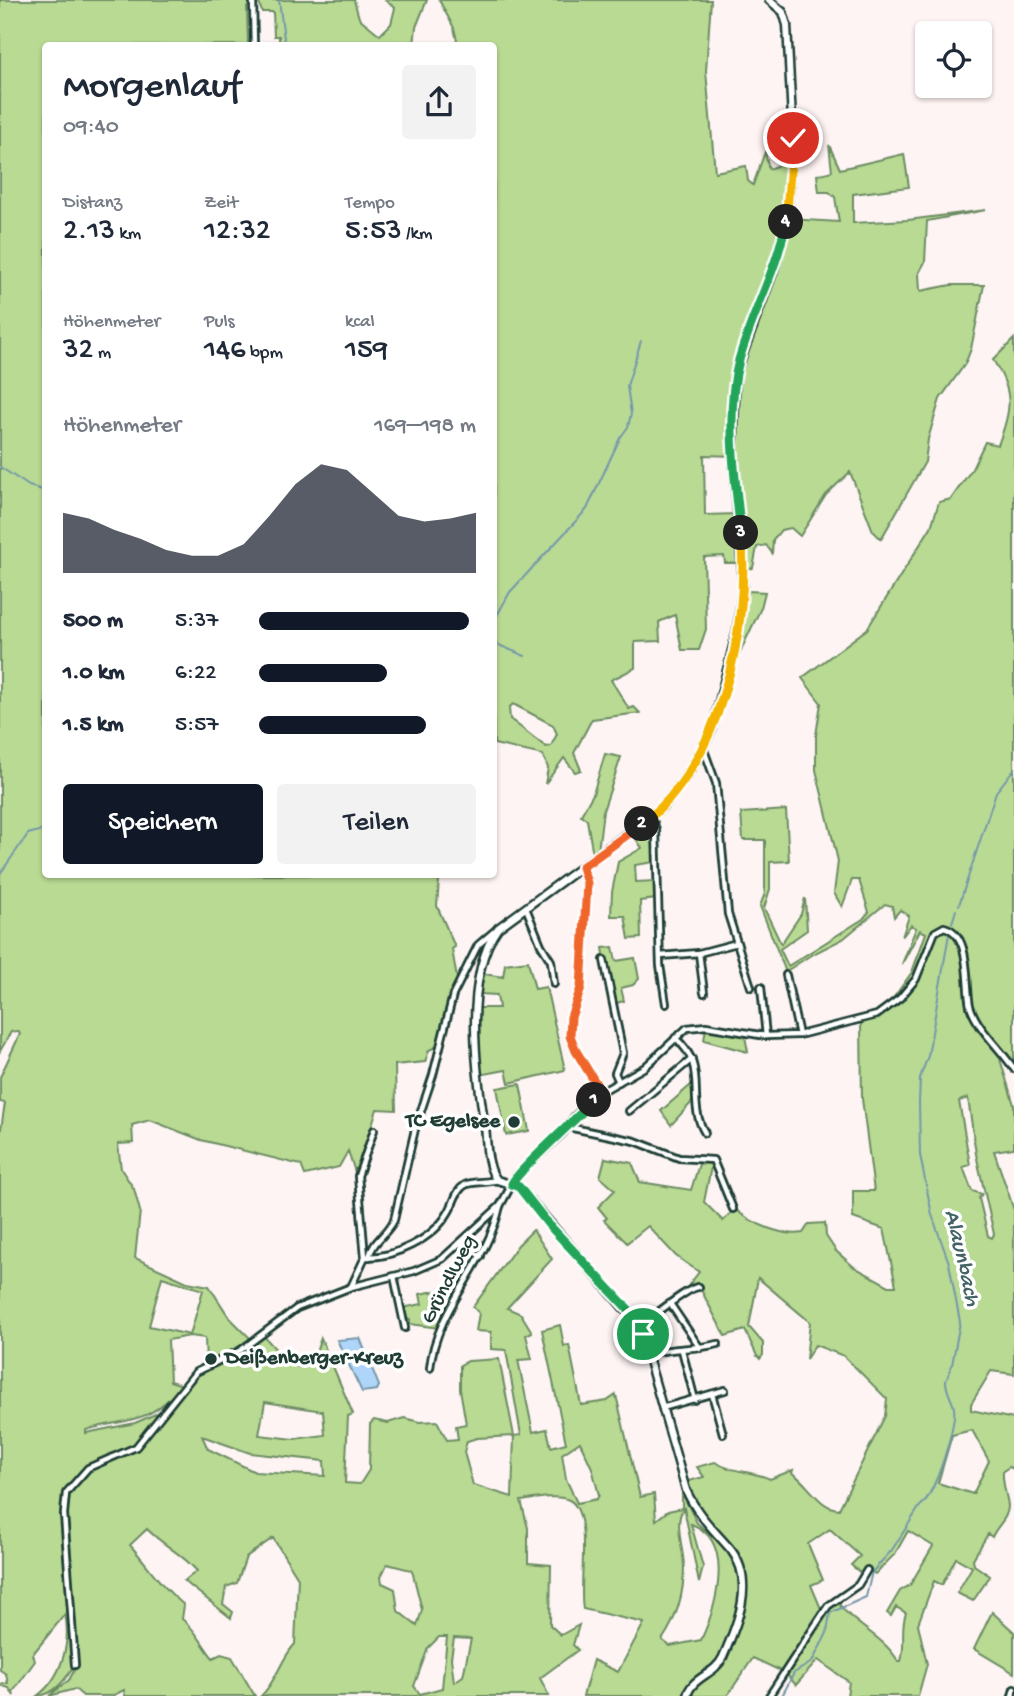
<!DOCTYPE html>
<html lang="de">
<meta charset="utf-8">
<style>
body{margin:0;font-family:"Gochi Hand",sans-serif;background:#f2f2f3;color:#1f2937;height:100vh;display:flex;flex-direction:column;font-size:26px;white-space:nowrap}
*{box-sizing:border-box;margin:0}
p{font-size:23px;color:#747a83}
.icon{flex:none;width:38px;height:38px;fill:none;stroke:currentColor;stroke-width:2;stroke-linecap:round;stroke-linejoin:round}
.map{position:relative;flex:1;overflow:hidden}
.panel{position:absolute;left:42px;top:42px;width:455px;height:836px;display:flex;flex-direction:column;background:#fff;border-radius:7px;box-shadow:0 2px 5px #0004}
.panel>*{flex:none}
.buttons{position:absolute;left:915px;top:21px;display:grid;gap:14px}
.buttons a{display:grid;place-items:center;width:77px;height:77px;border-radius:7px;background:#fff;box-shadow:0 2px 5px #0004;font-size:35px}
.pin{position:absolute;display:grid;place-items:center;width:60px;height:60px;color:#fff;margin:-30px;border:4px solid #fff;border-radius:50%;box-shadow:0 2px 7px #0007}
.km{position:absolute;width:35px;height:35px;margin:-18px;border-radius:50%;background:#222;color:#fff;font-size:19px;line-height:35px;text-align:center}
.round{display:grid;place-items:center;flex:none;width:74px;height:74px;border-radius:7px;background:#f2f2f3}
.headline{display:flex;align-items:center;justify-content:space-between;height:119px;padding:0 21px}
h1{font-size:38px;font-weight:600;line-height:52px}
.metrics{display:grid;grid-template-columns:repeat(3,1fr);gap:10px;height:119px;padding:7px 21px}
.metrics div{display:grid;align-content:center}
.metrics b{font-size:30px;font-weight:600}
.metrics small{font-size:19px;font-weight:400}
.metrics p{font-size:19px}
.chart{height:196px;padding:14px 21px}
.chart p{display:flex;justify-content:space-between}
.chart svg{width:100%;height:126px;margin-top:7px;fill:#111827;opacity:.7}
.button{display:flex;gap:14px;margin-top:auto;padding:14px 21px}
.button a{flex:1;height:80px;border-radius:7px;background:#111827;color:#fff;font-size:28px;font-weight:600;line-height:80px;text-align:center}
.button a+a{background:#f2f2f3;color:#1f2937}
ul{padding:0 21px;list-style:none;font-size:23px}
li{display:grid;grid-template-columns:112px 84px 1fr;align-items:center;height:52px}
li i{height:18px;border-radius:9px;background:#111827}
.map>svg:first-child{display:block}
.green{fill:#b9da93;stroke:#6c8c64;stroke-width:2;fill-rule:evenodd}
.water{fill:#afd5f9;stroke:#7598aa;stroke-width:2}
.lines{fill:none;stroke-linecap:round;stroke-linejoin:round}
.stream{stroke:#7598aa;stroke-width:2}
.minor-casing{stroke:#1f3d34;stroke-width:10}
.tertiary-casing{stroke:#1f3d34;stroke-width:11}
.minor{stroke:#fff;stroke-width:4.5}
.tertiary{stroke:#fff;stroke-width:6}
.split-1-casing{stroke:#fff;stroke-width:14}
.split-2-casing{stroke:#fff;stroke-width:14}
.split-3-casing{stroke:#fff;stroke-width:14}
.split-4-casing{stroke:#fff;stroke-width:14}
.split-5-casing{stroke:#fff;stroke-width:14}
.split-1{stroke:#22a559;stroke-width:9}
.split-2{stroke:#f0652b;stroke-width:9}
.split-3{stroke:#f5b400;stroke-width:9}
.split-4{stroke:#22a559;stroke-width:9}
.split-5{stroke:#f5b400;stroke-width:9}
.poi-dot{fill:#1f3d34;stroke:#fff;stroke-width:2.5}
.labels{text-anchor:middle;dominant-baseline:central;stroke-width:7;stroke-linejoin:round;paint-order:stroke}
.poi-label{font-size:21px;font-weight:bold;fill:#1f3d34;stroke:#fff;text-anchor:end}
.street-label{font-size:21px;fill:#1f3d34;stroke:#fff}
.water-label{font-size:23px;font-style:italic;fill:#436365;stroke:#fff}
</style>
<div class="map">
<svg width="1014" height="1696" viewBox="0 0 1014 1696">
<rect width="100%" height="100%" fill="#fef4f3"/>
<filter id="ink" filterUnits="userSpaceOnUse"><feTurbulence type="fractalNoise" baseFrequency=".0143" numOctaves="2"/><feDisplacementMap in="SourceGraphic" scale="14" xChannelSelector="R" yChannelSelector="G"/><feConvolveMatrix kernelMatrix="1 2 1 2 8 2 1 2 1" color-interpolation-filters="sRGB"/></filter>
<g filter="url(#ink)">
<g class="green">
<path d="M0 0H252V6L247 7 248 45 46 46V875H436L439 881 437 906 455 947 452 949 457 979 438 1046 429 1050 425 1062 395 1065 396 1110 377 1109 356 1175 348 1151 339 1167 305 1175 301 1165 201 1140 150 1120 132 1125 133 1143 118 1144 121 1169 134 1189 140 1211 135 1258 187 1282 209 1286 229 1317 252 1340 226 1357 206 1364 205 1338 190 1336 168 1340 170 1381 182 1385C149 1425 132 1417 86 1430V1433L135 1423 160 1412 138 1442 124 1451 125 1454 147 1437 191 1378 228 1360 263 1335 287 1362 299 1367 313 1360 321 1338 353 1414 348 1416 345 1483 360 1484 369 1470 370 1424 374 1420 388 1423 404 1418 420 1422 437 1421 447 1440 458 1439 456 1426 466 1424 460 1389V1365L468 1361 499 1359 514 1436 521 1435 506 1350 491 1349V1332L476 1331 479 1313 473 1307 518 1245 533 1230 552 1259 507 1308 521 1314 532 1332 526 1335 532 1359 518 1360 533 1432 547 1429 551 1447 566 1443 542 1330 560 1325 564 1346 569 1345 581 1405 607 1401 616 1395 640 1497 654 1494 656 1520 668 1511 682 1508V1493L697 1523 728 1550 740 1572 744 1570C730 1536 698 1520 685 1482L704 1477 697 1467 715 1462C732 1473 751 1470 770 1479L793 1470 792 1473C806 1480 819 1509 839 1509L885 1416 887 1399 844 1356 815 1345 806 1359 810 1322 758 1278 749 1327 763 1343V1355L760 1359 757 1356 745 1330 725 1336 699 1286 686 1289 699 1272 676 1256 648 1226 627 1243 604 1220 607 1218 598 1207 615 1190 600 1177 605 1158 632 1163 640 1182 691 1190 700 1161 712 1162 704 1202 723 1221 735 1209C751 1223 782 1237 803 1233L809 1224 825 1223 826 1236 836 1251 854 1267 889 1286H896L884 1229 853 1218V1191H874L862 1099 861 1023 877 1017 902 999 899 996 889 1004 912 972 926 933 920 930 902 964 916 928 911 925 902 937 909 916 900 910 894 917 892 906 885 904 843 939 811 955 788 970 787 975 760 906 765 893V840H743L741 813 786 810 789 861 770 862V889L764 908 781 944 801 914 805 898 807 930 780 949 788 966 863 919 869 912 859 880H852L842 907 834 893 838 861 816 770V735L821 703 802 678 867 629 931 527 939 502 951 499 972 469 985 442 998 445C1012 409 1014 392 993 360L1014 339V1071L996 1046 1014 1105V1148L994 1151 1014 1210V1374L991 1371 971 1404V1410L1014 1419V1469L1009 1467 1003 1471C1002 1484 1007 1495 1008 1506 1008 1519 997 1525 992 1537L988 1534 973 1559 974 1565 990 1576 973 1601 957 1593 972 1567 956 1558 942 1585 934 1581 918 1624 927 1664 918 1696H847L849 1682 818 1660 796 1685 785 1673 753 1658 727 1696H583L593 1660 618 1672 644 1623 583 1609C578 1586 593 1511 569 1500 558 1494 534 1499 521 1501L528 1528V1563L551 1565 550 1625 561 1635 579 1625 573 1645 578 1650 540 1678 549 1696H261C277 1681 280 1660 295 1644L298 1578 273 1538 246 1557 237 1583 226 1587 223 1604 233 1612 231 1618 184 1581 197 1571C179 1551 165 1547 147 1529L130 1545C149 1566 162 1588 184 1605L182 1619C196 1629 202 1645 213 1658L221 1654 232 1657 255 1696H125L124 1690 112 1696H83L75 1689 49 1696 69 1680 77 1665 74 1664C68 1678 53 1696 37 1696 62 1678 71 1643 65 1614L32 1655 35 1661 13 1692 14 1696 9 1688 0 1685 8 1683 6 1674 0 1670V1135L5 1103 0 1102V1077L20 1034 18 1031 11 1032 0 1051ZM968 1098 976 1154 994 1234 992 1238 988 1236 979 1198 982 1194 972 1191 963 1167 970 1165 959 1101ZM162 1277 203 1290 190 1335 149 1326ZM265 1402 323 1411 325 1435 294 1439 259 1435ZM972 1430 989 1461 973 1494 938 1483 952 1435ZM202 1436 250 1453 324 1461 325 1476 255 1472 208 1449ZM514 1436 512 1497 473 1485 464 1452 467 1441 477 1438ZM580 1442 592 1468 599 1495 597 1499 577 1503 566 1479 562 1454ZM684 1508 699 1583 703 1567 691 1524C736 1540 716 1608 701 1640L670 1646 662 1640C677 1618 684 1594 684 1567 684 1550 673 1521 684 1508ZM830 1529 860 1556 851 1565 863 1575 867 1568 875 1574 895 1554 908 1531 933 1546 910 1585 900 1591 887 1613 891 1616 896 1607 906 1613C900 1628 906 1644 901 1661H898C882 1634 851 1625 835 1598L822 1611 811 1585 823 1580 808 1544ZM387 1564 411 1570 413 1574 422 1610 417 1626 398 1611 395 1589 382 1583 381 1577ZM439 1637H447L442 1688 420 1694 414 1686 428 1648ZM454 1638 471 1639 463 1676 454 1682 451 1658Z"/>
<polygon points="258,0 354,0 359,18 380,35 391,24 395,8 385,0 427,0 416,27 414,45 279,46 279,36 274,36 273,12 262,12"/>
<path d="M439 0H711L706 71 715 172 746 166 748 181 753 185 765 152 769 169 790 161 776 271 789 219 839 222 835 197 829 192H819L817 175 832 171 829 145 840 169 904 154 909 187 853 194V223L908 220 986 210 927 221 925 262 919 273 920 291 951 285H984L971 349 965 364 940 399 928 439 925 462 881 539 873 531 850 472 826 495 800 536 791 528 781 530 773 540 772 553 766 545 757 547 753 568 747 569 735 456 704 455 705 515 736 514 741 563H725L724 556 704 557 706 629 699 650H682L675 615 659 622 660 641 635 642V668L611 680 629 709 634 707 640 713 592 719 574 753 581 770 575 772 564 758 545 784 548 768 543 755 494 744V46L458 45 454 28ZM513 704 553 725 557 734 551 746 546 747 510 719 509 708Z"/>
<polygon points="748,591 765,592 761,608 733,667"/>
<polygon points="605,754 621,757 603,811 598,851 593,855 587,820 581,815 593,794"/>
<polygon points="649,823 654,825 655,862 635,865 636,882 655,881 656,899 640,901 641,938 629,939 625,916 611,916 612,892 618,862 642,848 636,839 641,835 639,831"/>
<polygon points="613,947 616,961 635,958 639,979 633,985 621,988 624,1001 613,1004 603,948"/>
<polygon points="528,961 535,989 546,987 565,1070 509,1083 506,1070 479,1075 479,1008 499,1008 497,995 480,994 484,974 503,977 505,964"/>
<polygon points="706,1028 745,1036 748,1052 704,1040"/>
<polygon points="520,1084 529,1131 506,1135 497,1088"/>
<polygon points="692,1084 693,1101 671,1125 661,1111"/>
<polygon points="435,1291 440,1328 410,1324 410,1319 405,1319 402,1308 422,1304 420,1294"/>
<polygon points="992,1612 1014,1632 1014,1673 974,1649"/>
</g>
<polygon class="water" points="360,1338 379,1386 377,1390 362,1392 337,1340"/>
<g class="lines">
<g class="stream">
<polyline points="279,0 285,46"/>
<polyline points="0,467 29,486 46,491"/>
<polyline points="494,621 510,592 587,509 620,438 628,427 631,414 627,386 641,341"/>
<polyline points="494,643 525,656"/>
<polyline points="0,874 28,834 46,829"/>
<polyline points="959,905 996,792 1014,769"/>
<polyline points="952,923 956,910"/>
<path d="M782 1696 794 1673 812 1662 827 1633 830 1613 866 1597 872 1572 892 1550 920 1506C934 1498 957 1425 954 1408 952 1398 946 1392 946 1381L952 1365 960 1322 949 1263 932 1215 920 1155 919 1103 920 1078 928 1056 949 934"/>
</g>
<defs>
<g id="minor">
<polyline points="253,0 254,46"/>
<polyline points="704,750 716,783 728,914 751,987"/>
<polyline points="652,817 656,830 660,965 666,1004"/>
<polyline points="582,867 587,883 581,988 571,1017 570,1036 576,1051 601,1092"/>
<polyline points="526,908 541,945 551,961 554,984"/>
<polyline points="699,953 704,993"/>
<polyline points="660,956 699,953 737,943"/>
<polyline points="604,960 623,1053 615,1073 619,1082"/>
<polyline points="786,975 799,1035"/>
<polyline points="761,987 766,1036"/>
<path d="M675 1038C710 1066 685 1101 705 1133"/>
<polyline points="629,1111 692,1059"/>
<polyline points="568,1127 635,1141 679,1158 713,1160 733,1209"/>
<polyline points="461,1244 481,1256"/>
<path d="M365 1257C394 1258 433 1239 448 1213 454 1204 455 1191 465 1185 473 1181 487 1183 497 1180"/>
<path d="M369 1257C373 1240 387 1235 394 1220L415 1129 433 1075 453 995 478 945 498 928"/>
<polyline points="394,1276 405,1328"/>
<polyline points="351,1287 365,1257 358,1176 374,1130"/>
<polyline points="671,1305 700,1348"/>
<path d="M639 1326C652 1318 689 1286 699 1287"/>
<polyline points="682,1350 695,1400"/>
<path d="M649 1354C673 1347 694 1350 718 1344"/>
<path d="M430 1368C436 1308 487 1265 500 1206"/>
<polyline points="712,1394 723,1434"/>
<polyline points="662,1408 725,1390"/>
<path d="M75 1665 64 1514 66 1493 88 1468 136 1447 196 1372 241 1350 297 1308 351 1287 414 1271 442 1259 500 1206 517 1175 564 1132 574 1117 601 1092 645 1067 687 1028 706 1026 766 1036 799 1035 877 1015 900 998 916 979 935 932 944 927C972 934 965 984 970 1006 977 1029 1001 1049 1014 1069"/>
<polyline points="769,1696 828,1606 858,1585 867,1570"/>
<polyline points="1012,1696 1014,1689"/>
</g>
<path id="tertiary" d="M687 1696C691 1677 715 1675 723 1657 737 1625 756 1582 731 1550 714 1530 697 1515 686 1490L639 1326 519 1187 497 1180 493 1174C486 1159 487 1143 485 1127 476 1072 463 976 498 928L663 807 691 770 712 730 737 630 743 585 733 457 736 373 774 270 787 218 793 138 787 25 783 12 769 0"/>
</defs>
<use href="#minor" class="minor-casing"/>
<use href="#tertiary" class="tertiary-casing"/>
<use href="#minor" class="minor"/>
<use href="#tertiary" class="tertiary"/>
</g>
</g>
<g class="lines" filter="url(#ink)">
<defs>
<path id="split-1" d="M594 1100C582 1114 515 1173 512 1184L519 1187 549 1225 628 1309 643 1334"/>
<polyline id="split-2" points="594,1100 601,1092 576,1051 570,1036 571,1017 581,988 587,883 582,867 642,824"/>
<path id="split-3" d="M642 824C720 767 751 625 741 533"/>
<path id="split-4" d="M741 533C735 480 725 413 739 360 752 313 777 270 786 222"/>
<polyline id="split-5" points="786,222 793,138"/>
</defs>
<use href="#split-1" class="split-1-casing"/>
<use href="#split-2" class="split-2-casing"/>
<use href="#split-3" class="split-3-casing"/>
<use href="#split-4" class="split-4-casing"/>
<use href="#split-5" class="split-5-casing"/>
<use href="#split-1" class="split-1"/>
<use href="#split-2" class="split-2"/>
<use href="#split-3" class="split-3"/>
<use href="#split-4" class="split-4"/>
<use href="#split-5" class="split-5"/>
</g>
<g class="poi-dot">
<circle cx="514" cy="1122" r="7"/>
<circle cx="211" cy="1359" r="7"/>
</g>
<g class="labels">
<g class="poi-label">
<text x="500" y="1122">TC Egelsee</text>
<text x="225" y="1359" text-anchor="start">Deißenberger-Kreuz</text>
</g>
<g class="street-label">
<text transform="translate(450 1280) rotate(-63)">Gründlweg</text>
</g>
<g class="water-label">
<text transform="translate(961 1258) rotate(77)">Alaunbach</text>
</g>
</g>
</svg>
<div class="buttons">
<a><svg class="icon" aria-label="locate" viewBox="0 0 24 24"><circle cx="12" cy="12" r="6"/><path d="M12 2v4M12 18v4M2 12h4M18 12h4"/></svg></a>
</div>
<div class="pin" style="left:643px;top:1334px;background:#1e9e55"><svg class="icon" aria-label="arrive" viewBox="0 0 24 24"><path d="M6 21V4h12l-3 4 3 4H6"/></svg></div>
<div class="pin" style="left:793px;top:138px;background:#d93025"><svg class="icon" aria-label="check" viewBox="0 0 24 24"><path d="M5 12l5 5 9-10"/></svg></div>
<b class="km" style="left:594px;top:1100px">1</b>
<b class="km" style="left:642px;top:824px">2</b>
<b class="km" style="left:741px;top:533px">3</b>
<b class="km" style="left:786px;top:222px">4</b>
<section class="panel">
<div class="headline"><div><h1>Morgenlauf</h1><p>09:40</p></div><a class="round"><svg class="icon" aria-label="share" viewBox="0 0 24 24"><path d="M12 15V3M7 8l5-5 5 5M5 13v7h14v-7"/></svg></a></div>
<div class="metrics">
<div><p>Distanz</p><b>2.13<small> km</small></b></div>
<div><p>Zeit</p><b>12:32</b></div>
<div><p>Tempo</p><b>5:53<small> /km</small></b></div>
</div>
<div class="metrics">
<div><p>Höhenmeter</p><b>32<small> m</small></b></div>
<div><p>Puls</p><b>146<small> bpm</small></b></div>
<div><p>kcal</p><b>159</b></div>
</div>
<div class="chart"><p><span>Höhenmeter</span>169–198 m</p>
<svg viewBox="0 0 160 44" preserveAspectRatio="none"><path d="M0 44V23L10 25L20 29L30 32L40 36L50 38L60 38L70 34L80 24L90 13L100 6L110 8L120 16L130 24L140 26L150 25L160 23V44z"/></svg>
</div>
<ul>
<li><b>500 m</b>5:37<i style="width:97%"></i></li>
<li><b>1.0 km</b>6:22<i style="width:59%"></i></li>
<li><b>1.5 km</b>5:57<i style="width:77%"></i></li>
</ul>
<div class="button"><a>Speichern</a><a>Teilen</a></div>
</section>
</div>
